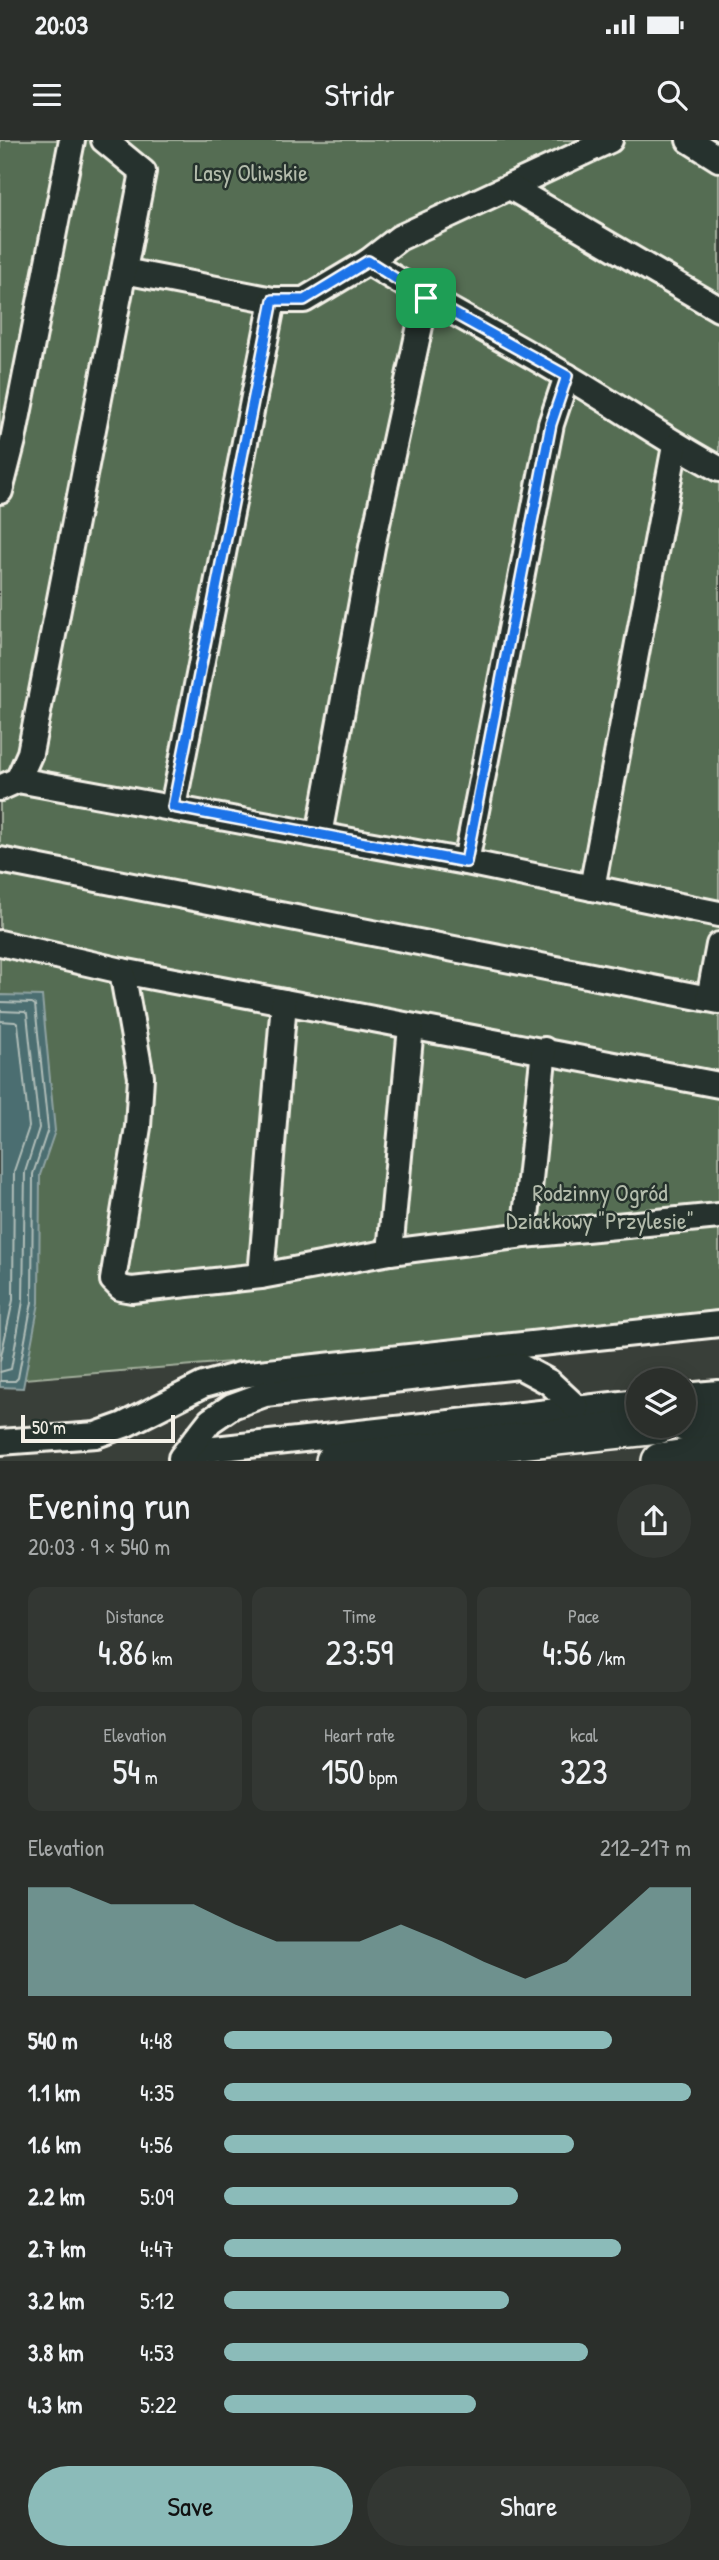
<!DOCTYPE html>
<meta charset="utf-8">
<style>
body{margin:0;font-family:"Patrick Hand",sans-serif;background:#333733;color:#f1f3f6;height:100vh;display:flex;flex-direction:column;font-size:26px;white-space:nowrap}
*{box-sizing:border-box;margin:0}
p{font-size:23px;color:#a6a9a9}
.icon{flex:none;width:38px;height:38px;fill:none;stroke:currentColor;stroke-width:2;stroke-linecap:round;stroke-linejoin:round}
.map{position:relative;height:1321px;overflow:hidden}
.sheet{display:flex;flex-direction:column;background:#2b2f2b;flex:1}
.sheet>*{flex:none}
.controls{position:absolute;left:626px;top:1228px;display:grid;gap:14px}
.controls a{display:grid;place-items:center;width:70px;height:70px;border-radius:50%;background:#2b2f2b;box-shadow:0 4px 18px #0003,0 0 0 2px #474a47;font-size:35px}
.scale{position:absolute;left:21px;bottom:18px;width:154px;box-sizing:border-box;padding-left:7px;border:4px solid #f4f1e8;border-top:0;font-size:19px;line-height:24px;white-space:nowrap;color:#f4f1e8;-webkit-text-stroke:5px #26332d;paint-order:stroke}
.pin{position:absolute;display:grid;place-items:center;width:60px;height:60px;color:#fff;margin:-30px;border-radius:14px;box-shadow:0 4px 10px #0006}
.round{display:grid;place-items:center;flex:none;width:74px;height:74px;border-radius:37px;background:#333733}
.headline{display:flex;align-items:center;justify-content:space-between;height:119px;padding:0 28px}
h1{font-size:38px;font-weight:600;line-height:52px}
.figures{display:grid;grid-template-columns:repeat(3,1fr);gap:10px;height:119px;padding:7px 28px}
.figures div{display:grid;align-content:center;border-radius:14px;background:#333733;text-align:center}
.figures b{font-size:35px;font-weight:600}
.figures small{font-size:19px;font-weight:400}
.figures p{font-size:19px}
.chart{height:196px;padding:14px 28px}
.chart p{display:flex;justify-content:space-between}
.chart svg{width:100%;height:126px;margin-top:7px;fill:#8bbbb9;opacity:.7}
.button{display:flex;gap:14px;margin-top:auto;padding:14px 28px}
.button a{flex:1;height:80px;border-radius:42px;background:#8bbbb9;color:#111;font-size:28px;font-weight:600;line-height:80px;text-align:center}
.button a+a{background:#333733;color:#f1f3f6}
ul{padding:0 28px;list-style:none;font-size:23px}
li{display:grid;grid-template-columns:112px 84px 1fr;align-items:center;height:52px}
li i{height:18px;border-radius:9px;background:#8bbbb9}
.status{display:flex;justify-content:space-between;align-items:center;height:49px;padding:0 35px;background:#2b2f2b;direction:ltr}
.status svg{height:19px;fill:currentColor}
header{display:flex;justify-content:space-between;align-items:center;height:91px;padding:0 28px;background:#2b2f2b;font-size:32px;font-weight:600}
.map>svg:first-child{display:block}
.green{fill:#546d52;stroke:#a4af9d;stroke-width:2}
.water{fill:#4b6e71;stroke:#8fa2a1;stroke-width:2}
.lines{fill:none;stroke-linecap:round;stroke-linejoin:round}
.shore{stroke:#b0bdb8;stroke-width:2}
.minor-casing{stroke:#f4f1e8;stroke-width:30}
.highway-casing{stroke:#f4f1e8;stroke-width:40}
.minor{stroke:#26332d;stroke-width:24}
.highway{stroke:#26332d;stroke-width:35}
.route-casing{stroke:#fff;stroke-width:14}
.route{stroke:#1a73e8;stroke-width:9}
.labels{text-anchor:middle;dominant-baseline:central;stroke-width:5;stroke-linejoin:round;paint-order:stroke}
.park-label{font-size:24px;fill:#b4bcac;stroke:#26332d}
</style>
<div class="status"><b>20:03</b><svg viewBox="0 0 49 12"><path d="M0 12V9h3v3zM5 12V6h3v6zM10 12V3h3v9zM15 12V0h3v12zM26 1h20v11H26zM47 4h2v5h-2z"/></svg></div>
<header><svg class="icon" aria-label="menu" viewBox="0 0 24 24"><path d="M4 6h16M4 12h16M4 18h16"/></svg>Stridr<svg class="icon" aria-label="search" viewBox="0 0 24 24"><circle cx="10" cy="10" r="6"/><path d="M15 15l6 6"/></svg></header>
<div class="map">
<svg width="719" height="1321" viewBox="0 0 719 1321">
<rect width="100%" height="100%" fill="#393f39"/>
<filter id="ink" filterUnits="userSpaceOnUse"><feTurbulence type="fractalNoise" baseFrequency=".0143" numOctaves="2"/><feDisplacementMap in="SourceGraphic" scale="14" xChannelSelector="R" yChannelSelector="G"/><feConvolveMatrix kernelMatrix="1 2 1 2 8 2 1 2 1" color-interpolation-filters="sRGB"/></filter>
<g filter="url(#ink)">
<polygon class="green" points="0,0 719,0 719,1170 460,1203 0,1241"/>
<polygon class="water" points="0,855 42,856 55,991 40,1035 39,1163 23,1248 0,1247"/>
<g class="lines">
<g class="shore">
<polyline points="0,862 32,863 35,865 48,989 33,1034 32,1162 18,1238 15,1241 0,1241"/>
<polyline points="0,871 25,872 27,874 39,988 25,1032 23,1161 11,1229 0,1232"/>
<polyline points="0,881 15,882 18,884 29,987 14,1031 13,1160 0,1221"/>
</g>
<defs>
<g id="minor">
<path d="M610 0 399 98 368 122C433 163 502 197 568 237 619 267 667 301 719 329"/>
<polyline points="689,0 719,19"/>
<polyline points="510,47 719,169"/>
<polyline points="124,131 273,160 304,160 368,122"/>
<polyline points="0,351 13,300 72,0"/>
<polyline points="18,640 30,613 143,32 104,0"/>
<polyline points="0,648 18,640 466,722 719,774"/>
<polyline points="173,667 273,160"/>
<polyline points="319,695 372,407 426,158"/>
<polyline points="0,720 719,861"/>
<polyline points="466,722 551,284 567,236"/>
<polyline points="592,748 675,306"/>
<polyline points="0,803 122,831 719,945"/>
<polyline points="122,831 141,937 138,987 113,1140 121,1148 132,1150 261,1136 390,1112 524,1095 719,1076"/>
<polyline points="709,859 719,805"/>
<polyline points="524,1095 544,910"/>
<polyline points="390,1112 411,887"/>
<polyline points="261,1136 284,862"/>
<polyline points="684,1256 719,1253"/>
<polyline points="0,1302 96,1295 124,1285 203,1245 240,1235 719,1184"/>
<polyline points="187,1312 639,1262"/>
<polyline points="181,1318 210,1281 232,1266 265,1254 519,1226 549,1242 577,1268"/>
</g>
<g id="highway">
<polyline points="684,1283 719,1280"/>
<polyline points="334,1321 658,1286"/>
<polyline points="660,1321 719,1312"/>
</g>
</defs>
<use href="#minor" class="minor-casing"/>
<use href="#highway" class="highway-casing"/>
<use href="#minor" class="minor"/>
<use href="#highway" class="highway"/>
</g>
</g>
<g class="lines" filter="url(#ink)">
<defs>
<polygon id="route" points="368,121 426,158 567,236 551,284 466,722 173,667 273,160 304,160"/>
</defs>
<use href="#route" class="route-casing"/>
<use href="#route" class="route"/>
</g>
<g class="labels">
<g class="park-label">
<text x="251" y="32">Lasy Oliwskie</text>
<text x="600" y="1052">Rodzinny Ogród<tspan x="600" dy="28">Działkowy "Przylesie"</tspan></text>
</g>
</g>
</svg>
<div class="controls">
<a><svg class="icon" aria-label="layers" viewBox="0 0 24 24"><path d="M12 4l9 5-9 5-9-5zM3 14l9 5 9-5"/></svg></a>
</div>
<div class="scale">50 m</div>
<div class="pin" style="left:426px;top:158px;background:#1e9e55"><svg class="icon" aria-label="arrive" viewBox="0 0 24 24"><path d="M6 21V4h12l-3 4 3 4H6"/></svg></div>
</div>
<section class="sheet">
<div class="headline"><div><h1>Evening run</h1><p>20:03 · 9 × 540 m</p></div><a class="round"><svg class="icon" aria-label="share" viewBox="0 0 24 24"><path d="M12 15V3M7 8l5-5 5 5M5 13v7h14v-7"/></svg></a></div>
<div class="figures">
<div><p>Distance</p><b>4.86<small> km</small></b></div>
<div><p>Time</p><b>23:59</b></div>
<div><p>Pace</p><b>4:56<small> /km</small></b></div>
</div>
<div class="figures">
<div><p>Elevation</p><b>54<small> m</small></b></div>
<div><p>Heart rate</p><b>150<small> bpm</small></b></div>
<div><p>kcal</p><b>323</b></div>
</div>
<div class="chart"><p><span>Elevation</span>212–217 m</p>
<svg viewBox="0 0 160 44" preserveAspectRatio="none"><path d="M0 44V6L10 6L20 12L30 12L40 12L50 19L60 25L70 25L80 25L90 19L100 25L110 32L120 38L130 32L140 19L150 6L160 6V44z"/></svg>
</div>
<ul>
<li><b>540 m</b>4:48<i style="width:83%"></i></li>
<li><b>1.1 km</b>4:35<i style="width:100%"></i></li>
<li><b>1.6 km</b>4:56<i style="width:75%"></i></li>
<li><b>2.2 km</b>5:09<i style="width:63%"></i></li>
<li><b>2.7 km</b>4:47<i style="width:85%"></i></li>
<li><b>3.2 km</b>5:12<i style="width:61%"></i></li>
<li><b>3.8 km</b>4:53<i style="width:78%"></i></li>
<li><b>4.3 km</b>5:22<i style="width:54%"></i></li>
</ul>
<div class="button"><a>Save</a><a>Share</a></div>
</section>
